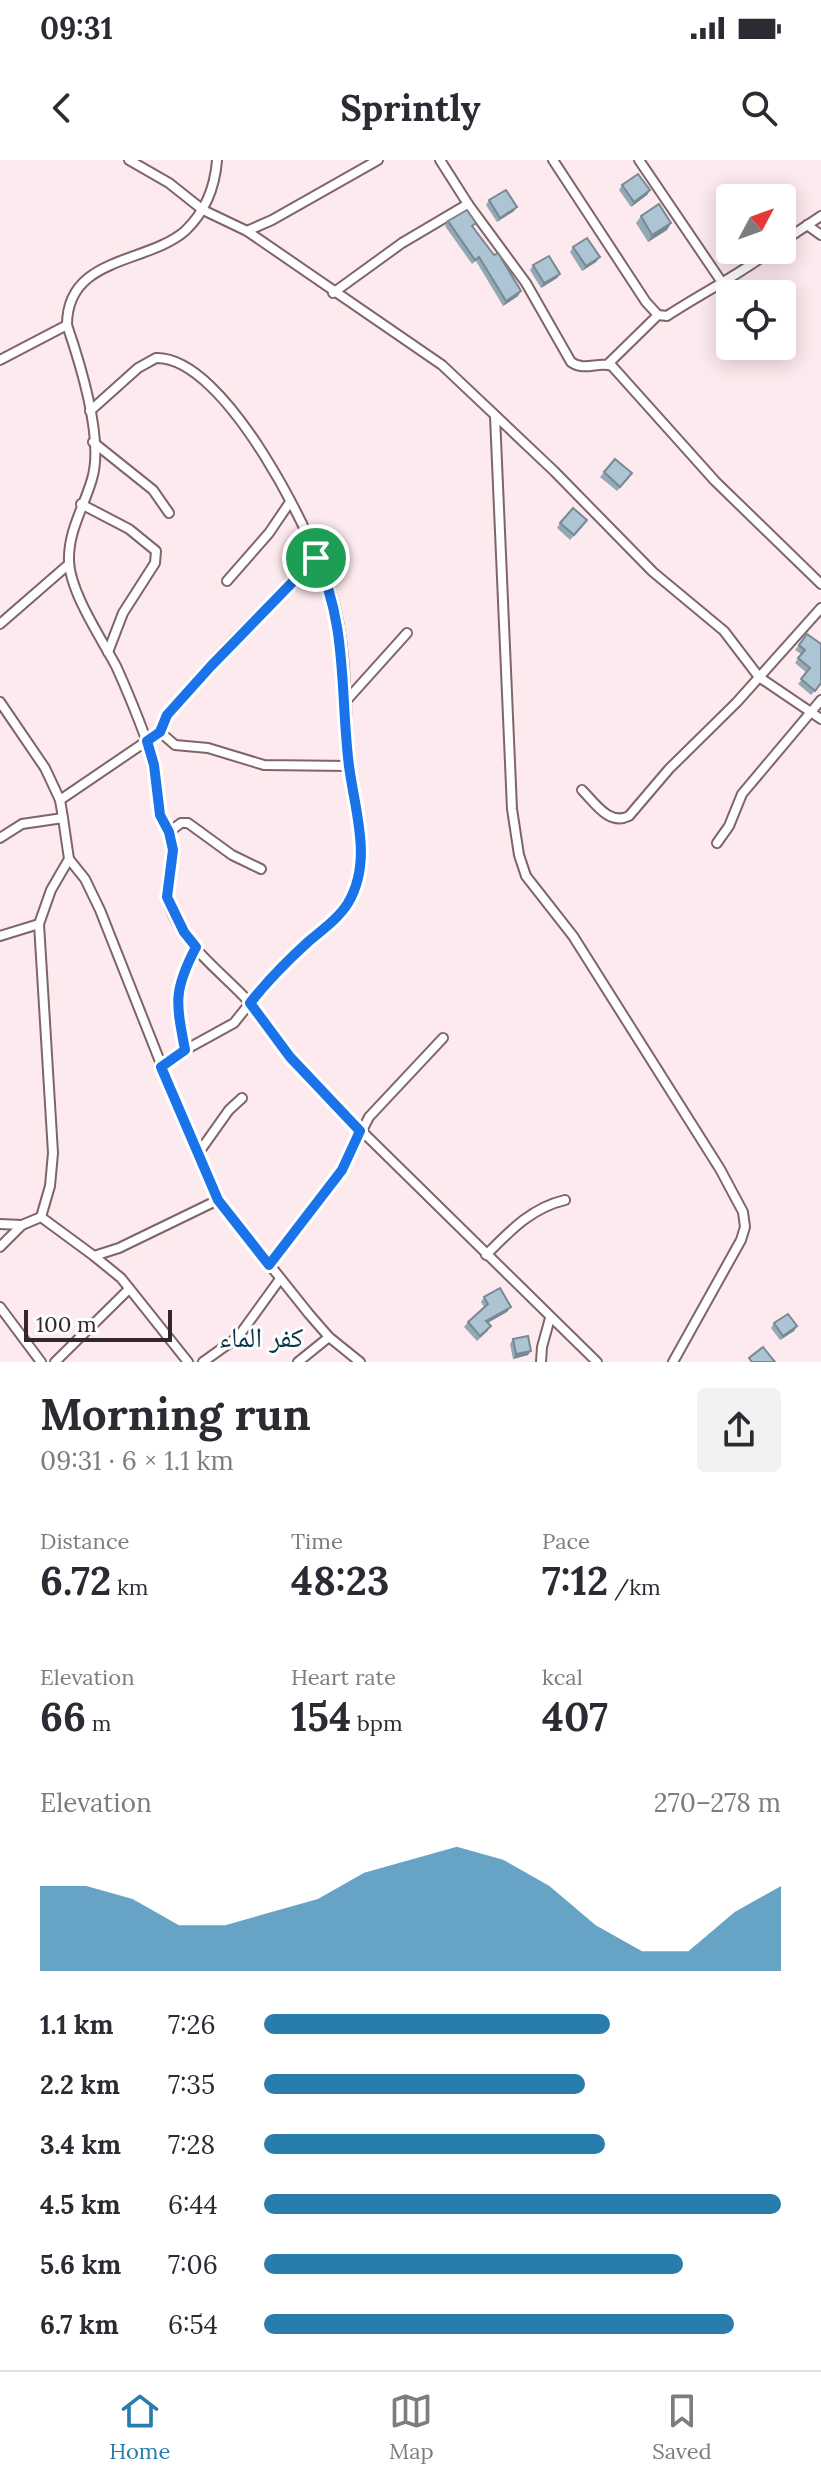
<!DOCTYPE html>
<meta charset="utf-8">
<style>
body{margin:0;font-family:Lora,"Noto Naskh Arabic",serif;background:#f2f2f3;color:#2b2b33;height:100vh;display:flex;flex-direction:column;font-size:30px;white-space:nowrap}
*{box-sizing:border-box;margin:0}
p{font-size:26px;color:#7c7c81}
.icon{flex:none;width:44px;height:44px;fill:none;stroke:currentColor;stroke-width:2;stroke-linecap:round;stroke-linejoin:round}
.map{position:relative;height:1202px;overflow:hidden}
.drawer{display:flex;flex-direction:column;background:#fff;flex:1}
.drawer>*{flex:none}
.needle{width:52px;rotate:49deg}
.buttons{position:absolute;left:716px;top:24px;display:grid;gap:16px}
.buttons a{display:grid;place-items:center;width:80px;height:80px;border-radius:8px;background:#fff;box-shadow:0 4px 20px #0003;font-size:40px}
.scale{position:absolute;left:24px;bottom:20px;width:148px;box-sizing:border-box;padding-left:8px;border:4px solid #322729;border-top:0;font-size:22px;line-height:28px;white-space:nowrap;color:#322729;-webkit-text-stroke:6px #fdfdfd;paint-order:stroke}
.pin{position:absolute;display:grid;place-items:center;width:68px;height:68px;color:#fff;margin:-34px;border:4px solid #fff;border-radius:50%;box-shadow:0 2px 8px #0007}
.round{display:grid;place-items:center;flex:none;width:84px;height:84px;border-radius:8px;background:#f2f2f3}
.overview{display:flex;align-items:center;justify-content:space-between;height:136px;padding:0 40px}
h1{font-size:44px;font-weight:700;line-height:60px}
.stats{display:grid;grid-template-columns:repeat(3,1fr);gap:12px;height:136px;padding:8px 40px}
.stats div{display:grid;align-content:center}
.stats b{font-size:40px;font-weight:700}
.stats small{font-size:22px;font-weight:400}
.stats p{font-size:22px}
.chart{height:224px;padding:16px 40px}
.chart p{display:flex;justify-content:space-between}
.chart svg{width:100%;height:144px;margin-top:8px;fill:#287dad;opacity:.7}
ul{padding:0 40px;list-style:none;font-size:26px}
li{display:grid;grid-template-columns:128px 96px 1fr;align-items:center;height:60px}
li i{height:20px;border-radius:10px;background:#287dad}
.status{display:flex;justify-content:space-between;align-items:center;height:56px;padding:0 40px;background:#fff;direction:ltr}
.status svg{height:22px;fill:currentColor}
header{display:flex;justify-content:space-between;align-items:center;height:104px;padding:0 40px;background:#fff;font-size:36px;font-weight:700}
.tab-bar{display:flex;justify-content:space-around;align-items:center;height:112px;border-top:2px solid #e1e1e2;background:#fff;font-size:22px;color:#7c7c81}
.tab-bar a{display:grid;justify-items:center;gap:4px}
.tab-bar .active{color:#287dad}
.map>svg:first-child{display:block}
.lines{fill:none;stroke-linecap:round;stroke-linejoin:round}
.street-casing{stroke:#7f656a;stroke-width:12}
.street{stroke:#fff;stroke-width:8}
.wall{fill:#94a9b6}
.shaded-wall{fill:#788994}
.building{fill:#acc4d4;stroke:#788994;stroke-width:2}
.route-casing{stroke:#fff;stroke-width:16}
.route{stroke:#1a73e8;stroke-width:10}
.labels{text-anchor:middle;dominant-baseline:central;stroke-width:6;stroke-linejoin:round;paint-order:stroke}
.quarter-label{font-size:28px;fill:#0a344b;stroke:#fdfdfd}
</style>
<div class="status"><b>09:31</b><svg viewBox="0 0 49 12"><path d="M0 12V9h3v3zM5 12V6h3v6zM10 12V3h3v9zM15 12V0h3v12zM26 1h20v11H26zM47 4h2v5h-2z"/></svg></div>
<header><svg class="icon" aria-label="back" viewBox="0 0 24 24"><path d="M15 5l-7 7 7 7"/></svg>Sprintly<svg class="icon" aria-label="search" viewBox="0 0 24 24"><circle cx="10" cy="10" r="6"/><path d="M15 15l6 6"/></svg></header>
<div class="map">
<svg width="821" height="1202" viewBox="0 0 821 1202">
<rect width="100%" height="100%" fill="#fdeaee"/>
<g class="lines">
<defs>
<g id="street">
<polyline points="129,0 169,23 203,50 247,71 442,205 554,311 653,412 724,471 759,517 821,559"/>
<path d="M440 0 468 44 526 123 571 202C585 212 598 201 612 206L715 321 821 424"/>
<path d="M553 0 646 142 658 155 667 156C702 133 739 115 772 90"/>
<polyline points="639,0 721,121"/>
<polyline points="807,65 821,75"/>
<polyline points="247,71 272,60 378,0"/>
<polyline points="782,82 821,56"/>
<polyline points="333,133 402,83 468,44"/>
<polyline points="0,200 67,165"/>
<polyline points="608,204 658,155"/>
<path d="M90 251 138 208 156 198C226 196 316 380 333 439 347 490 345 548 349 601 352 639 367 677 358 715 348 760 303 784 273 814 264 823 257 833 250 843L270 872 321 931 597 1202"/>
<polyline points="495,256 512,649 519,695 526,716 573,776 720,1009 743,1052 745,1067 741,1080 673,1202"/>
<polyline points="93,282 153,330 169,353"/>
<polyline points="81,344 129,369 156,391 155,403 123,453 108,492"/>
<polyline points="227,421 269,373 290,342"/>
<polyline points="0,464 69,404"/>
<polyline points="0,542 45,608 60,640 63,658 69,699 51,730 39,764 53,993 50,1026 41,1057"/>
<polyline points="345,542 407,473"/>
<polyline points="160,572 175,585 208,588 264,605 349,606"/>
<path d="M582 630C595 643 609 666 629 656L669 609 737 542 821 448"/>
<path d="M60 640 160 572C168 538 286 429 316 398"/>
<polyline points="169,672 181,663 188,663 232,695 261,709"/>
<polyline points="0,678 22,664 63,658"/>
<polyline points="717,683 729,666 742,634 821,540"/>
<polyline points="69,699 85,719 100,750 197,995 218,1040 309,1154 329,1177 360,1202"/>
<polyline points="0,776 39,764"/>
<path d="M185 890C176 842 173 832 196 787"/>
<path d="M161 907 185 890 234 863 250 843C222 812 184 787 169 745 163 728 173 708 173 691 173 675 162 665 159 651 154 627 155 603 146 579 137 555 127 530 116 506 101 478 70 432 69 401 68 371 84 347 92 319 104 280 80 203 67 165 67 96 147 104 185 71 205 52 215 27 217 0"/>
<polyline points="197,995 229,950 242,938"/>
<polyline points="0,1064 22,1065"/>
<polyline points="0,1087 22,1065 41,1057 94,1096 119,1088 218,1040"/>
<path d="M486 1095C510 1071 531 1048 565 1040"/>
<polyline points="94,1096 121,1118 188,1202"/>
<polyline points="269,1105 342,1010 369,957 443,878"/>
<polyline points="0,1147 41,1202"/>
<polyline points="55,1202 129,1129"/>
<polyline points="203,1202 238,1177 280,1119"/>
<polyline points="298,1202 329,1177"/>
<polyline points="541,1202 542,1187 550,1158"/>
</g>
</defs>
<use href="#street" class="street-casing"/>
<use href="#street" class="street"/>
</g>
<g class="wall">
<polygon points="622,25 650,30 647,35 631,47 619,30"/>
<polygon points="489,40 514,51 497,62 486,45"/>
<polygon points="641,56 671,63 667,70 648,82 636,63"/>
<polygon points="448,61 473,67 518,136 503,146 476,101 472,104 445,66"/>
<polygon points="573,87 600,97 596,102 582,111 570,92"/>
<polygon points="533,105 560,114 557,118 541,128 530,110"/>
<polygon points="604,312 629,318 617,331 600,317"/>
<polygon points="560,363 584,365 570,380 557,368"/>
<polygon points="807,474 821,524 811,535 798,524 807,513 795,503 801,494 795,490"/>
<polygon points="484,1137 507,1152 488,1163 488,1171 477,1181 464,1167 468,1162 484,1147 481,1142"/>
<polygon points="774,1163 797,1166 794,1171 780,1180 771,1168"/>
<polygon points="513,1179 528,1195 513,1199 510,1184"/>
</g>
<g class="shaded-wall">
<polygon points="650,30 647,35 631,47 634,42"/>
<polygon points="517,47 514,51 497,62 500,58"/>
<polygon points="671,63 667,70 648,82 652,75"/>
<polygon points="600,97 596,102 582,111 586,106"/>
<polygon points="560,114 557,118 541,128 544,123"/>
<polygon points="521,131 518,136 503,146 506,141"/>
<polygon points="511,1147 507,1152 483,1165 486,1161"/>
<polygon points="797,1166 794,1171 780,1180 783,1176"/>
<polygon points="531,1191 528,1195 513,1199 516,1194"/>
</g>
<g class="building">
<polygon points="638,14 650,30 634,42 622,25"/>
<polygon points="506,30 517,47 500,58 489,40"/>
<polygon points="659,44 671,63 652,75 641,56"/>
<polygon points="467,50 476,63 472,66 494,95 498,93 521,131 506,141 479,97 475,100 448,61"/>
<polygon points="587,78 600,97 586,106 573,87"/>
<polygon points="549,96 560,114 544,123 533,105"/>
<polygon points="615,299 632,313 620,327 604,312"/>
<polygon points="573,348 587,360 574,375 560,363"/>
<polygon points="807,474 821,484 821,523 815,531 801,519 810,508 798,498 805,490 799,485"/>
<polygon points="500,1128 511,1147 486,1161 491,1166 480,1176 468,1162 488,1144 484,1137"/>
<polygon points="788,1154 797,1166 783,1176 774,1163"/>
<polygon points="528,1176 531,1191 516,1194 513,1179"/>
<polygon points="763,1187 775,1202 752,1202 749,1198"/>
</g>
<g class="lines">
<defs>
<path id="route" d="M316 398C348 464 340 535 349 606 355 652 373 701 348 743 339 758 322 770 309 781 287 801 268 820 250 843L290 897 360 971 342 1010 269 1105 218 1040 161 907 185 890C176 842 173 831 196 787L184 772 167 737 173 690 169 672 160 655 154 605 147 581 160 572 167 555 211 506Z"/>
</defs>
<use href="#route" class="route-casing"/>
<use href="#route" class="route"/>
</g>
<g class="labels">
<g class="quarter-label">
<text x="261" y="1177">كفر الماء</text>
</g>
</g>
</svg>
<div class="buttons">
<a><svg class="needle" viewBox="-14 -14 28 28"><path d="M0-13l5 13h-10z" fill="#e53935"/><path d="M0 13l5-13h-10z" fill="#7c7c81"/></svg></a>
<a><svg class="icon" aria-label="locate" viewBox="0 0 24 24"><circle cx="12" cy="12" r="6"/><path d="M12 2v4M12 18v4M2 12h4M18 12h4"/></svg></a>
</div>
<div class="scale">100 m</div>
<div class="pin" style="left:316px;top:398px;background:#1e9e55"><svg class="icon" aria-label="arrive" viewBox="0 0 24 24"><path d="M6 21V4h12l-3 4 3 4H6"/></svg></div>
</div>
<section class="drawer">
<div class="overview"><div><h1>Morning run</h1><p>09:31 · 6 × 1.1 km</p></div><a class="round"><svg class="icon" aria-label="share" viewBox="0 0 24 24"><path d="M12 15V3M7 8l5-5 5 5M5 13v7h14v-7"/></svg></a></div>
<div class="stats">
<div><p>Distance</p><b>6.72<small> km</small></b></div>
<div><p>Time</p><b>48:23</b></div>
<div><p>Pace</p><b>7:12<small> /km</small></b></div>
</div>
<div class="stats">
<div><p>Elevation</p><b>66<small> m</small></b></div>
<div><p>Heart rate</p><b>154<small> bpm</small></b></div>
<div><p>kcal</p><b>407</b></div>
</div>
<div class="chart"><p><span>Elevation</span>270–278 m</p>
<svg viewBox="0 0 160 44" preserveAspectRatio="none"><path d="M0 44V18L10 18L20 22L30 30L40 30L50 26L60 22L70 14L80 10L90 6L100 10L110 18L120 30L130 38L140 38L150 26L160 18V44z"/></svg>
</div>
<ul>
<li><b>1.1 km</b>7:26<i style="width:67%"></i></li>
<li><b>2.2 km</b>7:35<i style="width:62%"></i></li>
<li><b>3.4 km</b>7:28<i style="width:66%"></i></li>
<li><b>4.5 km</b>6:44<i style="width:100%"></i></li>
<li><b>5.6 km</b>7:06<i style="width:81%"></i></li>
<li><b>6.7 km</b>6:54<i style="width:91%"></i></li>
</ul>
</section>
<nav class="tab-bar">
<a class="active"><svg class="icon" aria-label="home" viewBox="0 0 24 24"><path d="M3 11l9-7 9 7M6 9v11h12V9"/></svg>Home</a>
<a><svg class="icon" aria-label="map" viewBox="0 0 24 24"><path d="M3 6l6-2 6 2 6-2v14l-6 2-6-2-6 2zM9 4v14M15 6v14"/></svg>Map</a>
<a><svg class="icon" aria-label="saved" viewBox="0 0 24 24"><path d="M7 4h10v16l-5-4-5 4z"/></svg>Saved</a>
</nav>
